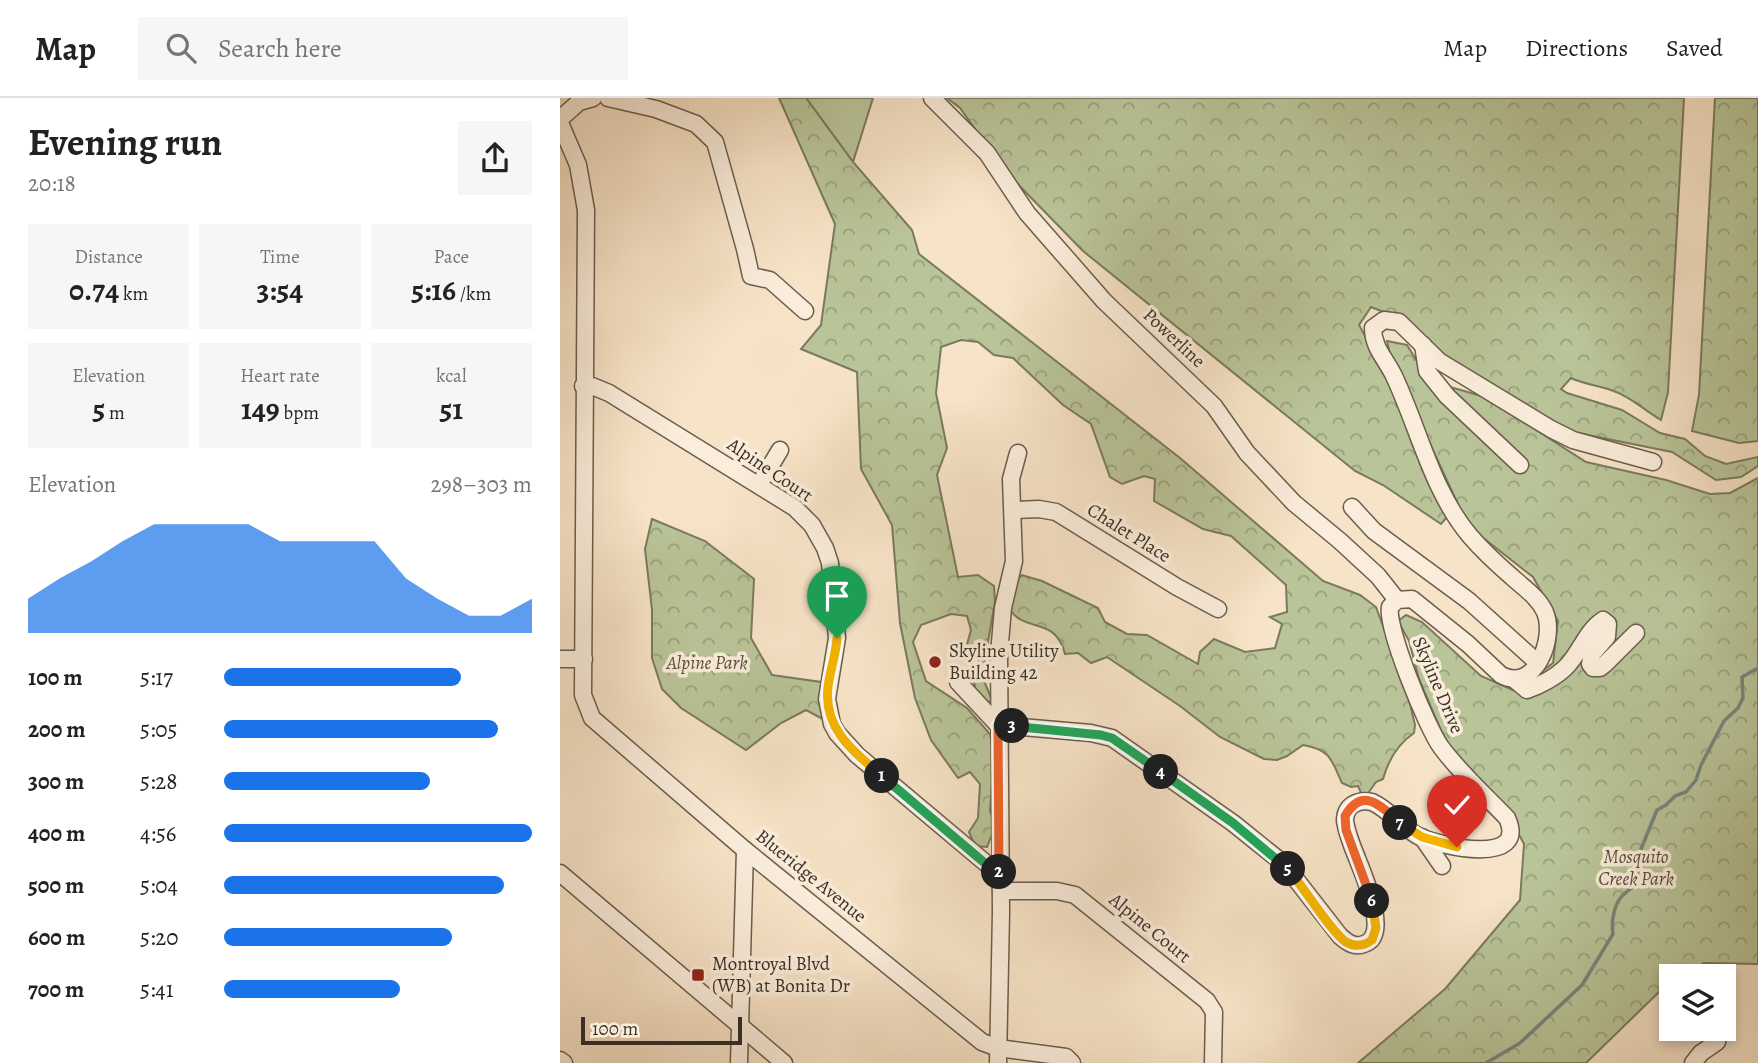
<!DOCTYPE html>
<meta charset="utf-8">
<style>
body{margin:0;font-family:Alegreya,serif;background:#f6f6f6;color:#222;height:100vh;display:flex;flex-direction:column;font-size:26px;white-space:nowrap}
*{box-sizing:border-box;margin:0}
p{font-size:23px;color:#767676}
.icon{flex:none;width:38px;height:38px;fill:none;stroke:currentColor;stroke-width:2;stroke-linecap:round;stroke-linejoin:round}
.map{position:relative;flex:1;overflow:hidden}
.drawer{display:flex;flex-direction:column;background:#fff;width:560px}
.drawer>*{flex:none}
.buttons{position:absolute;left:1099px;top:866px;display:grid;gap:14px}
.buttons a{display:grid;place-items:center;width:77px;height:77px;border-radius:0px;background:#fff;box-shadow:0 4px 10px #0003;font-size:35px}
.scale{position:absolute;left:21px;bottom:18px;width:161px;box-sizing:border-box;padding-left:7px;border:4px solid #3c3025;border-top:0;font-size:19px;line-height:24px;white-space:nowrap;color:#3c3025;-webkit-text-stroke:5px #faeddb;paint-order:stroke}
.pin{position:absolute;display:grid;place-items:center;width:60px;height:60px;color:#fff;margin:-72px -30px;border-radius:50% 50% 50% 0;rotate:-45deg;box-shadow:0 0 7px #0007}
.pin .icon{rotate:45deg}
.km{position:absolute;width:35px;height:35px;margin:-18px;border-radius:50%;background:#222;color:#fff;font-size:19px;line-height:35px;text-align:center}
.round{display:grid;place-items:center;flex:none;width:74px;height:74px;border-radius:0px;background:#f6f6f6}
.summary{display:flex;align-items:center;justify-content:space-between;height:119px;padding:0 28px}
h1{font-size:38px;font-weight:600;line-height:52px}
.stats{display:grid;grid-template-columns:repeat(3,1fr);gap:10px;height:119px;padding:7px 28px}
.stats div{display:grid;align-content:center;border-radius:0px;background:#f6f6f6;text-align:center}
.stats b{font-size:30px;font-weight:600}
.stats small{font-size:19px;font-weight:400}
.stats p{font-size:19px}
.chart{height:196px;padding:14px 28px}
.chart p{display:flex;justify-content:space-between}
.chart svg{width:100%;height:126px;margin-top:7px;fill:#1a73e8;opacity:.7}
ul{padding:0 28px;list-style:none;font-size:23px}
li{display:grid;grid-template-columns:112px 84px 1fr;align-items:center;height:52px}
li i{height:18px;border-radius:9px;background:#1a73e8}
header{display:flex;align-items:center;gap:42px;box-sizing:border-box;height:98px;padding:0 35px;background:#fff;border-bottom:2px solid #e0e0e0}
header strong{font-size:33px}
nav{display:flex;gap:38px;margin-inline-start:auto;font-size:24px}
.search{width:490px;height:63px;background:#f6f6f6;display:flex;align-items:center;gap:18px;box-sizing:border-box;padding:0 24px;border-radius:0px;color:#767676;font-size:26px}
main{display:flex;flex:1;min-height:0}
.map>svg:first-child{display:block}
.grass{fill:#b9c498;stroke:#7a7a5e;stroke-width:2}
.forest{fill:url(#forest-crowns);stroke:#7a7a5e;stroke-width:2}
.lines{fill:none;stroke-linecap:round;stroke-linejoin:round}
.stream{stroke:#76857d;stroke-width:3.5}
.minor-casing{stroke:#6b5d4e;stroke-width:19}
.minor{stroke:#faeddb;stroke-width:16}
.split-1-casing{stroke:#fff;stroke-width:14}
.split-2-casing{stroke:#fff;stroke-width:14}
.split-3-casing{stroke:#fff;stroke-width:14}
.split-4-casing{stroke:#fff;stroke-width:14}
.split-5-casing{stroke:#fff;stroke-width:14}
.split-6-casing{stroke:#fff;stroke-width:14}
.split-7-casing{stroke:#fff;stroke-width:14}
.split-8-casing{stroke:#fff;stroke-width:14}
.split-1{stroke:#f5b400;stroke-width:9}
.split-2{stroke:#22a559;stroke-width:9}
.split-3{stroke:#f0652b;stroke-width:9}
.split-4{stroke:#22a559;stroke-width:9}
.split-5{stroke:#22a559;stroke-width:9}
.split-6{stroke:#f5b400;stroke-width:9}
.split-7{stroke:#f0652b;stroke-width:9}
.split-8{stroke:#f5b400;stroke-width:9}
.poi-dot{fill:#8f2418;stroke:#faeddb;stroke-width:2.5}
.labels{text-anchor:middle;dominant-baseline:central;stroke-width:7;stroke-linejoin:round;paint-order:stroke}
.street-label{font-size:19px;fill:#3c3025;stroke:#faeddb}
.poi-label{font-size:19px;fill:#3c3025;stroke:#faeddb;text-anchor:start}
.park-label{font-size:19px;font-style:italic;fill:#554e3c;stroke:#faeddb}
</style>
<header>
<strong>Map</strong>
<div class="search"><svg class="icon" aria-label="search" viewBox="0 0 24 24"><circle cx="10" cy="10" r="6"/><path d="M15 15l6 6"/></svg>Search here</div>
<nav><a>Map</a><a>Directions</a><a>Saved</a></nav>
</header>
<main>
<section class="drawer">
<div class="summary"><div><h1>Evening run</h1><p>20:18</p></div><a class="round"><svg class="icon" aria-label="share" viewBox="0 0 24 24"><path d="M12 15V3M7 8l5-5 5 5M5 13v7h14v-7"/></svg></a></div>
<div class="stats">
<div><p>Distance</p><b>0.74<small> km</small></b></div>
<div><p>Time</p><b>3:54</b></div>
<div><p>Pace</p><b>5:16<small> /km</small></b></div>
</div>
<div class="stats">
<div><p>Elevation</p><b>5<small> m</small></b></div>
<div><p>Heart rate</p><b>149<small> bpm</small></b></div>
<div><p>kcal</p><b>51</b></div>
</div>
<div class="chart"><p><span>Elevation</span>298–303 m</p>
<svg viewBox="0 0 160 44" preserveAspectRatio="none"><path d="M0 44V32L10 25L20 19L30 12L40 6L50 6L60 6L70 6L80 12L90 12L100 12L110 12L120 25L130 32L140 38L150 38L160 32V44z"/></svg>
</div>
<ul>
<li><b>100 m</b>5:17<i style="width:77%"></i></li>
<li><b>200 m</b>5:05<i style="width:89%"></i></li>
<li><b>300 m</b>5:28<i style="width:67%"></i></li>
<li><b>400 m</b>4:56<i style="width:100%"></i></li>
<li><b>500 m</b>5:04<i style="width:91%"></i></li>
<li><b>600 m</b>5:20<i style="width:74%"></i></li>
<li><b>700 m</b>5:41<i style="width:57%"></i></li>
</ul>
</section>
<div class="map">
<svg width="1198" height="965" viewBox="0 0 1198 965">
<defs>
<pattern id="forest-crowns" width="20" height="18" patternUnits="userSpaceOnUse" patternTransform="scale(1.75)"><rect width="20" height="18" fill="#b9c498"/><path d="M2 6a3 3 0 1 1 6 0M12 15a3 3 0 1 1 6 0" fill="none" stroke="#98a07c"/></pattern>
</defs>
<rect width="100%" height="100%" fill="#f7e3c7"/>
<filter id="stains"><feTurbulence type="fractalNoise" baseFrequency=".00286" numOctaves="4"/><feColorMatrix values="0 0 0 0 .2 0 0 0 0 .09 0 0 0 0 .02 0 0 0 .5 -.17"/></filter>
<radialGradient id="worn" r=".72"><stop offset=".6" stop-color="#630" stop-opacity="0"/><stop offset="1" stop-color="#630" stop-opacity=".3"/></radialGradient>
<polygon class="grass" points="246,0 313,0 293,64"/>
<g class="forest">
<path d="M219 0H246L293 64 352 132 359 156 620 360 763 483 800 497 816 509 847 593 855 627 854 635C838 646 828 663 823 681L816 684 804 701 798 688 791 689 782 685C771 661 771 652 743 647L727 658 717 662 704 661 660 639 620 608 547 559 531 565 518 555 505 556C495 518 467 535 451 513 447 508 445 499 443 493L462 477 482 483 538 510 545 524 567 536 587 537 638 566 640 554 654 541 685 554 715 550 722 526 710 519 727 514 726 487 671 438 643 431 594 403 595 381 584 378 562 386 550 379 531 326 503 307 453 260 434 257 418 244 401 242 381 249 376 295 387 350 377 377 398 479 418 477 434 488 435 504 422 578 432 602 427 607C410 592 413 581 419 561L406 550 411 532 407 518 391 516 361 527 353 544 366 583 407 610 430 636 434 657 430 713 435 729 427 749 415 748 409 734 418 720 420 686 410 674 398 680 371 642 355 600 340 525 332 427 301 371 297 274 241 251 261 227 275 126Z"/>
<path d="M387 0H1124L1108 294 1101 322C1083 311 1068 297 1048 291 1035 287 1024 286 1011 280L1001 291 1007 295 1062 312 1100 335 1125 341 1145 358 1166 366 1198 359V368L1181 379 1156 382 1112 354 1013 334 924 289 834 218 811 209 799 227 829 281 888 418 881 426 823 387 795 373 523 153 445 73 400 10Z"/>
<polygon points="1155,0 1198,0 1198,343 1179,345 1132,333 1139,297"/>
<polygon points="827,243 847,247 869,283 925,299 1026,364 1106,382 1150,396 1170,395 1198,380 1198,866 1144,865 1122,878 1111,878 1111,886 1100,893 1026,965 798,965 885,891 960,802 964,746 945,710 885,642 859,581 849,543 838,523 846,517 862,524 921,578 955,593 993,565 998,523 973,479 908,428 831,261"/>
<polygon points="92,421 145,443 194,481 191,540 212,577 261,584 272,626 246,612 221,625 186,652 121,610 102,591 92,560 92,512 85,451"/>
</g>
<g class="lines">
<path class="stream" d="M926 965 960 945 1022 887 1053 836C1051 823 1054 806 1063 797 1066 794 1070 792 1072 789 1078 782 1081 771 1085 763L1081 751 1097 712 1106 707 1115 698 1126 694 1136 682 1141 667 1164 623 1178 610 1183 600 1182 579 1198 570"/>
<defs>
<g id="minor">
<polyline points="48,0 96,11 136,26 155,44 185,151 191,178 210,182 245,213"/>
<polyline points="372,0 427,55 467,115 544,203 654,308 687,355 734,405 780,443 818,478 837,502"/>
<polyline points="0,21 19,4 33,0"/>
<polyline points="0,25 18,67 26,112 23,597 32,620 185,752 422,944 438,950 506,959 512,965"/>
<polyline points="863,247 867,273 887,298 960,367"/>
<polyline points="23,288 32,288 49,295 235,410 252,427 265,450 270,465 277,540 267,601 272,626 277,635 297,657 434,772 439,780"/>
<polyline points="199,387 220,352"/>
<polyline points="792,409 814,433 909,503 978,565"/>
<polyline points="453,412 479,411 496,414 617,489 658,511"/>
<polyline points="0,561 24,561"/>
<path d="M955 582 967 592C979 588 996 579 1006 569 1020 555 1026 533 1043 522L1048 526 1047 539 1032 556 1030 566 1033 570H1040L1045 566 1076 535"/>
<polyline points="398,584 438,627"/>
<path d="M438 627 531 635 552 640 673 725 724 766 780 838C787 844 794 850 804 846 831 838 803 776 797 760 792 748 787 736 785 723 785 707 798 701 812 704 830 712 842 730 860 739 880 748 969 769 947 720 925 697 900 675 881 649 867 630 826 530 830 509L837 502 852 501 908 546 941 577C975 595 996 540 985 514 978 499 964 490 952 479 937 466 923 453 910 438 872 393 859 331 834 278 826 261 813 250 813 230L824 222 839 224 879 263 991 331 1013 342 1093 364"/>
<polyline points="862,739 882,768"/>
<polyline points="0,775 224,965"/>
<polyline points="441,793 497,793 515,797 647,903 654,914 653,965"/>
<polyline points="0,962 4,965"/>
<polyline points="179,965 185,752"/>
<polyline points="438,965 441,814 439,556 443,510 454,463 451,381 458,355"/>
<polyline points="1133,965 1141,955 1157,944"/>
</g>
</defs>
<use href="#minor" class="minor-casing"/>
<use href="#minor" class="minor"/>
</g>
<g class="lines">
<defs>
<path id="split-1" d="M277 540C276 557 270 572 268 589 263 631 294 654 322 678"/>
<polyline id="split-2" points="322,678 433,772 439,780 439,774"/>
<polyline id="split-3" points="439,774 438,627 452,628"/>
<polyline id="split-4" points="452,628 541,637 552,640 601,674"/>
<polyline id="split-5" points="601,674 673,725 728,771"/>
<path id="split-6" d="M728 771C743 788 771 834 786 844 795 849 804 848 812 842L816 830 812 803"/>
<path id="split-7" d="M812 803 786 732 785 718C803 687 822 709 840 725"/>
<polyline id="split-8" points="840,725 862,739 897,749"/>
</defs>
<use href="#split-1" class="split-1-casing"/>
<use href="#split-2" class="split-2-casing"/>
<use href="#split-3" class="split-3-casing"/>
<use href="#split-4" class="split-4-casing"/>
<use href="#split-5" class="split-5-casing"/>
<use href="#split-6" class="split-6-casing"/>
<use href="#split-7" class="split-7-casing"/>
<use href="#split-8" class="split-8-casing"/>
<use href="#split-1" class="split-1"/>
<use href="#split-2" class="split-2"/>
<use href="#split-3" class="split-3"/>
<use href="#split-4" class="split-4"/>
<use href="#split-5" class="split-5"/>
<use href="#split-6" class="split-6"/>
<use href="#split-7" class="split-7"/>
<use href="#split-8" class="split-8"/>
</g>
<g class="poi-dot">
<circle cx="375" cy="564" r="7"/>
<rect x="131" y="870" width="14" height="14" rx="3.5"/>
</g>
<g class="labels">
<g class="street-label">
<text transform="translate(614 240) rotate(43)">Powerline</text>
<text transform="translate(210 372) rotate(34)">Alpine Court</text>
<text transform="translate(569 435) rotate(32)">Chalet Place</text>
<text transform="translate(878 587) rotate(67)">Skyline Drive</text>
<text transform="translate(251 778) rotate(39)">Blueridge Avenue</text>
<text transform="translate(590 830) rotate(39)">Alpine Court</text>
</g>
<g class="poi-label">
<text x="389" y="553">Skyline Utility<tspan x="389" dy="22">Building 42</tspan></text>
<text x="152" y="866">Montroyal Blvd<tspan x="152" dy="22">(WB) at Bonita Dr</tspan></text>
</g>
<g class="park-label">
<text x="147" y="565">Alpine Park</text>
<text x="1076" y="759">Mosquito<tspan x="1076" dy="22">Creek Park</tspan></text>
</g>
</g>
<rect width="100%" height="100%" filter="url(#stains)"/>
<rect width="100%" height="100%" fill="url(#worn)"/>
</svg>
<div class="buttons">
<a><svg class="icon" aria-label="layers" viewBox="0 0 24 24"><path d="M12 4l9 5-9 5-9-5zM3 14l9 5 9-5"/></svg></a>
</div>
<div class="scale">100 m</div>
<div class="pin" style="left:277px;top:540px;background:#1e9e55"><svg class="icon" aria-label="arrive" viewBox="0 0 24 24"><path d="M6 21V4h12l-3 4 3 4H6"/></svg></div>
<div class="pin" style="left:897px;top:749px;background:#d93025"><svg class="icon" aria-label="check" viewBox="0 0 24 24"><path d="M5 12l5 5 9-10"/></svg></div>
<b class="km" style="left:322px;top:678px">1</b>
<b class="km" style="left:439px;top:774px">2</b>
<b class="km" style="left:452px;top:628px">3</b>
<b class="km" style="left:601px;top:674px">4</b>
<b class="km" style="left:728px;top:771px">5</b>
<b class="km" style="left:812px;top:803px">6</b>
<b class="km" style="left:840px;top:725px">7</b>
</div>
</main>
